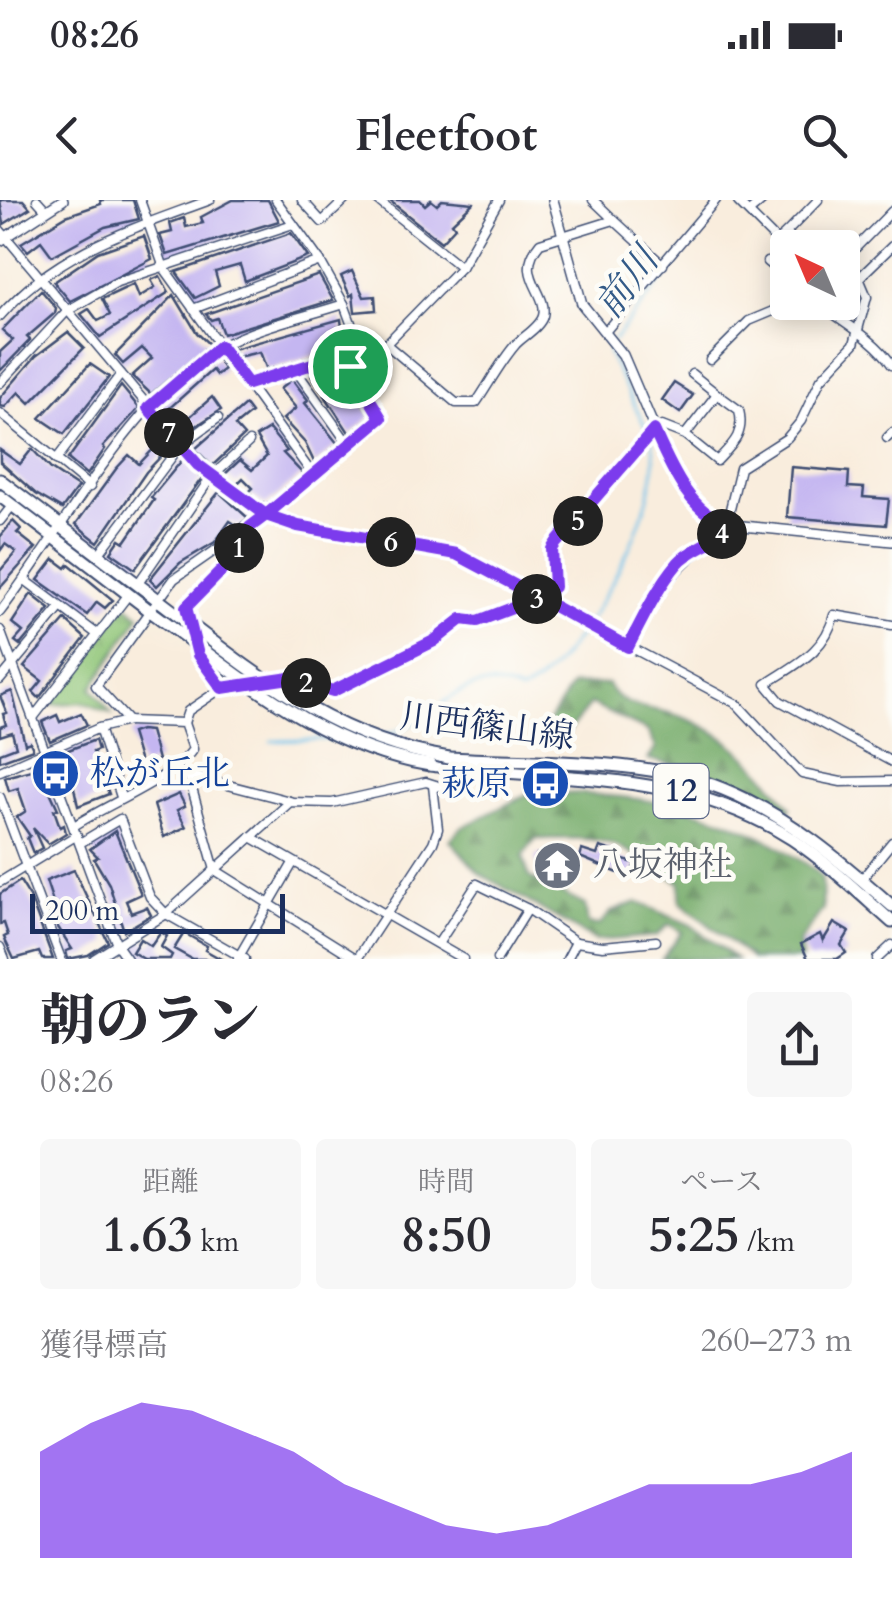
<!DOCTYPE html>
<html lang="ja">
<meta charset="utf-8">
<style>
body{margin:0;font-family:Cardo,"Noto Serif JP",serif;background:#f7f7f7;color:#2b2b33;height:100vh;display:flex;flex-direction:column;font-size:38px;white-space:nowrap}
*{box-sizing:border-box;margin:0}
p{font-size:32px;color:#7c7c81}
.icon{flex:none;width:55px;height:55px;fill:none;stroke:currentColor;stroke-width:2;stroke-linecap:round;stroke-linejoin:round}
.map{position:relative;height:759px;overflow:hidden}
.drawer{display:flex;flex-direction:column;background:#fff;flex:1}
.drawer>*{flex:none}
.needle{width:65px;rotate:316deg}
.fabs{position:absolute;left:770px;top:30px;display:grid;gap:20px}
.fabs a{display:grid;place-items:center;width:90px;height:90px;border-radius:10px;background:#fff;box-shadow:0 5px 25px #0003;font-size:50px}
.scale{position:absolute;left:30px;bottom:25px;width:255px;box-sizing:border-box;padding-left:10px;border:5px solid #1b2f5e;border-top:0;font-size:28px;line-height:35px;white-space:nowrap;color:#1b2f5e;-webkit-text-stroke:8px #fdfcf7;paint-order:stroke}
.pin{position:absolute;display:grid;place-items:center;width:85px;height:85px;color:#fff;margin:-42px;border:5px solid #fff;border-radius:50%;box-shadow:0 2px 10px #0007}
.km{position:absolute;width:50px;height:50px;margin:-25px;border-radius:50%;background:#222;color:#fff;font-size:28px;line-height:50px;text-align:center}
.round{display:grid;place-items:center;flex:none;width:105px;height:105px;border-radius:10px;background:#f7f7f7}
.summary{display:flex;align-items:center;justify-content:space-between;height:170px;padding:0 40px}
h1{font-size:55px;font-weight:800;line-height:75px}
.metrics{display:grid;grid-template-columns:repeat(3,1fr);gap:15px;height:170px;padding:10px 40px}
.metrics div{display:grid;align-content:center;border-radius:10px;background:#f7f7f7;text-align:center}
.metrics b{font-size:50px;font-weight:800}
.metrics small{font-size:28px;font-weight:400}
.metrics p{font-size:28px}
.chart{height:280px;padding:20px 40px}
.chart p{display:flex;justify-content:space-between}
.chart svg{width:100%;height:180px;margin-top:10px;fill:#7c3aed;opacity:.7}
.status{display:flex;justify-content:space-between;align-items:center;height:70px;padding:0 50px;background:#fff;direction:ltr}
.status svg{height:28px;fill:currentColor}
header{display:flex;justify-content:space-between;align-items:center;height:130px;padding:0 40px;background:#fff;font-size:45px;font-weight:800}
.map>svg:first-child{display:block}
.grass{fill:url(#grass-tufts);stroke:#557a6a;stroke-width:2.5}
.forest{fill:url(#forest-firs);stroke:#476c63;stroke-width:2.5}
.lines{fill:none;stroke-linecap:round;stroke-linejoin:round}
.stream{stroke:#6ec2eb;stroke-width:2.5}
.building{fill:#c4b6f1}
.minor-casing{stroke:#3c4c71;stroke-width:11}
.tertiary-casing{stroke:#3c4c71;stroke-width:12}
.primary-casing{stroke:#3c4c71;stroke-width:15}
.minor{stroke:#fff;stroke-width:8}
.tertiary{stroke:#fff;stroke-width:9}
.primary{stroke:#fff;stroke-width:11}
.primary-bridge-casing{stroke:#3c4c71;stroke-width:15;stroke-linecap:butt}
.primary-bridge{stroke:#fff;stroke-width:11}
.route-casing{stroke:#fff;stroke-width:20}
.route{stroke:#7c3aed;stroke-width:12}
.labels{text-anchor:middle;dominant-baseline:central;stroke-width:9;stroke-linejoin:round;paint-order:stroke}
.shield{fill:#fdfcf7;stroke:#5f6c8c;stroke-width:2.5}
.shield-label{font-size:32px;font-weight:bold;fill:#1b2f5e}
.street-label{font-size:35px;fill:#1b2f5e;stroke:#fdfcf7}
.transit-label{font-size:35px;fill:#164399;stroke:#fdfcf7;text-anchor:start}
.worship-label{font-size:35px;fill:#5b616d;stroke:#fdfcf7;text-anchor:start}
.water-label{font-size:38px;font-style:italic;fill:#345b88;stroke:#fdfcf7}
</style>
<div class="status"><b>08:26</b><svg viewBox="0 0 49 12"><path d="M0 12V9h3v3zM5 12V6h3v6zM10 12V3h3v9zM15 12V0h3v12zM26 1h20v11H26zM47 4h2v5h-2z"/></svg></div>
<header><svg class="icon" aria-label="back" viewBox="0 0 24 24"><path d="M15 5l-7 7 7 7"/></svg>Fleetfoot<svg class="icon" aria-label="search" viewBox="0 0 24 24"><circle cx="10" cy="10" r="6"/><path d="M15 15l6 6"/></svg></header>
<div class="map">
<svg width="892" height="759" viewBox="0 0 892 759">
<defs>
<pattern id="grass-tufts" width="24" height="20" patternUnits="userSpaceOnUse" patternTransform="scale(2.5)"><rect width="24" height="20" fill="#8fc577"/><path d="M3 7l-1-3M5 7V3M7 7l1-3M15 17l-1-3M17 17v-4M19 17l1-3" fill="none" stroke="#74a065"/></pattern>
<pattern id="forest-firs" width="22" height="20" patternUnits="userSpaceOnUse" patternTransform="scale(2.5)"><rect width="22" height="20" fill="#73aa68"/><path d="M5 1l3.5 6h-7zM16 11l3.5 6h-7z" fill="#5e8b59"/></pattern>
</defs>
<rect width="100%" height="100%" fill="#fdfcf7"/>
<filter id="ink" filterUnits="userSpaceOnUse"><feTurbulence type="fractalNoise" baseFrequency=".01" numOctaves="2"/><feDisplacementMap in="SourceGraphic" scale="20" xChannelSelector="R" yChannelSelector="G"/><feConvolveMatrix kernelMatrix="1 2 1 2 8 2 1 2 1" color-interpolation-filters="sRGB"/></filter>
<filter id="wash" filterUnits="userSpaceOnUse"><feTurbulence type="fractalNoise" baseFrequency=".0048" numOctaves="4" result="noise"/><feDisplacementMap in="SourceGraphic" scale="40" xChannelSelector="R" yChannelSelector="G"/><feGaussianBlur stdDeviation="2.25" result="paint"/><feColorMatrix in="noise" values="0 0 0 0 0 0 0 0 0 0 0 0 0 0 0 0 0 1.4 0 .05"/><feComposite in="paint" operator="in"/></filter>
<g filter="url(#wash)">
<rect width="100%" height="100%" fill="#f9eddd"/>
<polygon class="grass" points="126,404 140,415 92,488 111,513 84,502 51,505"/>
<g class="forest">
<path d="M608 484C619 508 646 507 669 513 723 527 759 565 791 608L787 611 719 578 648 559 656 548 648 531 590 504 566 535 553 540 549 521 572 485Z"/>
<path d="M531 592C622 593 715 602 792 655 803 662 816 668 822 679L823 709 799 742 802 759H752L680 702V682C659 672 643 659 624 649 598 635 563 639 535 639L523 656 529 677 585 705 588 724 600 725 611 712 637 702 691 725 736 759H662L682 732 669 724 656 736 596 741 479 673 450 640 461 628Z"/>
</g>
<g class="lines">
<g class="stream">
<polyline points="614,140 725,0"/>
<polyline points="611,148 608,153 647,230"/>
<path d="M382 535C439 525 458 463 520 492 573 474 676 290 650 237"/>
<polyline points="271,541 335,539"/>
</g>
</g>
<g id="blocks">
<g class="building">
<polygon points="0,0 23,0 30,8 4,24"/>
<polygon points="100,0 133,0 139,19 105,27 52,56 41,41 28,51 21,43 66,16 101,4"/>
<polygon points="233,0 268,0 279,21 167,55 160,35 172,32 170,23 184,18 186,27 203,23 201,17"/>
<polygon points="389,0 420,0 425,5 431,0 437,5 442,0 473,3 452,23 455,27 441,42"/>
<polygon points="291,33 308,57 250,79 245,81 240,65 215,72 219,86 195,98 176,72"/>
<polygon points="144,36 152,59 70,101 54,82 98,52"/>
<polygon points="352,71 364,97 375,96 376,110 355,112 353,94 350,96 341,76"/>
<polygon points="319,75 333,100 223,134 217,118 211,120 206,114"/>
<polygon points="160,76 169,92 100,137 81,114 89,109 98,121 110,115 102,99 134,84 139,97 155,87 151,80"/>
<polygon points="41,90 56,108 55,113 27,137 30,140 0,171 0,152 13,140 2,130"/>
<polygon points="174,95 197,133 210,145 151,194 132,176 152,158 142,148 123,164 115,155"/>
<polygon points="341,119 344,146 267,170 260,152 237,157 233,149"/>
<polygon points="68,132 84,148 30,203 19,192 5,207 0,206 0,198 36,156"/>
<polygon points="217,158 224,169 216,175 212,170 164,213 159,207 163,203"/>
<polygon points="342,162 341,172 371,216 350,234 310,173 325,168 327,174"/>
<polygon points="90,164 109,177 64,234 40,218"/>
<polygon points="292,179 308,200 305,203 338,244 315,264 305,243 283,219 296,208 280,189"/>
<polygon points="674,183 693,195 680,213 662,200"/>
<polygon points="121,186 139,208 103,247 105,249 87,275 68,259"/>
<polygon points="212,197 221,210 182,235 177,228"/>
<polygon points="245,205 251,213 235,226 244,236 212,266 195,249"/>
<polygon points="269,229 287,251 283,253 303,274 266,305 248,293 253,288 243,278 237,284 224,275 240,260 252,270 267,256 256,237"/>
<polygon points="161,241 169,248 146,272 98,342 84,331 76,324 116,269 129,255 139,264"/>
<polygon points="32,249 51,269 78,287 62,309 36,294 0,262 0,250 20,264"/>
<polygon points="183,259 202,278 135,369 111,352 120,339 125,342 154,300 151,298"/>
<polygon points="791,267 849,272 848,287 864,288 863,297 889,299 886,325 787,317"/>
<polygon points="219,292 248,318 238,326 230,321 215,342 180,363 157,386 150,379"/>
<polygon points="13,321 21,329 17,333 36,348 0,388 0,371 16,352 5,344 0,351 0,337"/>
<polygon points="54,359 66,368 69,364 113,400 105,408 97,402 87,415 38,380"/>
<polygon points="31,394 50,409 20,445 15,441 23,432 12,423"/>
<polygon points="65,420 85,438 39,498 33,492 42,481 24,467"/>
<polygon points="12,491 25,544 30,542 33,549 0,561 0,553 16,547 12,532 0,536 0,527 6,525 3,514 7,513 0,496"/>
<polygon points="81,513 87,525 50,541 42,522 57,515 60,522"/>
<polygon points="140,530 150,531 158,560 141,566 131,533"/>
<polygon points="95,540 98,550 93,552 109,594 78,606 71,574 65,576 55,555"/>
<polygon points="39,568 58,609 54,610 60,627 64,625 66,633 48,644 33,628 42,648 33,653 27,638 30,636 17,617 26,611 18,588 9,591 5,577"/>
<polygon points="179,594 185,606 177,610 186,627 164,637 154,605"/>
<polygon points="115,631 141,694 126,701 131,713 147,707 151,715 124,731 109,684 94,659 98,657 90,649"/>
<polygon points="600,647 613,651 612,657 635,663 630,678 580,657 582,650 597,655"/>
<polygon points="555,649 566,658 558,679 546,675 549,666 535,661 537,654 552,659"/>
<polygon points="74,670 108,742 88,755 68,759 66,751 72,749 56,724 60,723 46,681"/>
<polygon points="20,681 30,697 53,759 42,759 39,752 14,759 6,742 4,737 8,735 4,723 0,724 0,694"/>
<polygon points="834,723 849,732 841,745 846,753 837,759 808,759 801,744 820,734 823,741"/>
<polygon points="161,732 167,736 161,747 172,755 170,759 144,759 132,752 140,739 151,746"/>
<polygon points="184,733 207,746 205,750 221,759 192,759 174,749"/>
</g>
</g>
</g>
<g filter="url(#ink)">
<use href="#blocks" fill-opacity="0" stroke="#3c4c71" stroke-width="2.5"/>
<g class="lines">
<defs>
<g id="minor">
<polyline points="37,0 46,10"/>
<polyline points="140,0 164,68 313,275"/>
<polyline points="302,0 322,22 345,0"/>
<polyline points="377,0 461,67 499,0"/>
<polyline points="593,0 614,20"/>
<polyline points="738,2 777,41 786,33"/>
<polyline points="749,12 763,0"/>
<polyline points="0,30 198,265 266,315 298,326 456,354 737,504 802,574 841,582 892,581"/>
<polyline points="801,48 786,33 818,0"/>
<polyline points="767,62 788,79"/>
<polyline points="842,62 892,11"/>
<path d="M461 67 386 144 456 203H476C489 184 501 161 516 144 524 136 540 127 543 116 549 92 513 75 540 43L614 20 663 65"/>
<polyline points="842,70 859,78"/>
<path d="M817 102C843 122 875 139 892 165"/>
<polyline points="193,109 320,61"/>
<path d="M0 116C57 51 132 29 210 0"/>
<polyline points="605,132 716,0"/>
<polyline points="710,160 749,121 773,111 788,95"/>
<polyline points="295,169 349,245"/>
<polyline points="692,174 717,194"/>
<polyline points="0,183 67,111 117,82 293,24"/>
<polyline points="248,184 351,152"/>
<polyline points="0,213 90,287"/>
<polyline points="887,238 892,233"/>
<polyline points="56,260 121,174"/>
<polyline points="0,321 12,306"/>
<polyline points="98,355 180,246 218,218"/>
<polyline points="25,380 97,434"/>
<polyline points="137,385 212,276 249,242"/>
<path d="M0 412C61 333 134 195 220 147 257 126 305 117 344 104L320 61 276 0"/>
<polyline points="190,423 186,407 236,356 249,327"/>
<path d="M892 425 834 415C825 452 796 464 766 484L780 501 892 562"/>
<polyline points="0,430 117,745 127,759"/>
<polyline points="196,447 222,488 248,484"/>
<path d="M628 447C655 396 672 364 724 334L740 268 787 238 801 221 821 179 854 144 867 97 859 78 892 46"/>
<polyline points="0,480 61,407"/>
<path d="M267 482 291 479 333 491 434 441 462 419 478 421 548 395 554 378 551 349 645 237 662 226 685 235 717 261C733 244 745 234 739 210L717 194 685 235"/>
<polyline points="33,518 129,394"/>
<polyline points="184,523 188,511 222,488"/>
<polyline points="99,528 128,521"/>
<polyline points="0,571 99,528 121,597"/>
<polyline points="174,571 290,601"/>
<polyline points="189,578 215,670 357,759"/>
<polyline points="0,597 61,759"/>
<path d="M74 626C107 604 174 578 193 549L184 523 128 521 96 486 174 379 266 315 381 218 351 166V123L344 104"/>
<polyline points="251,637 463,759"/>
<polyline points="80,643 120,619 150,697 166,714 245,759"/>
<polyline points="862,679 892,642"/>
<polyline points="0,682 77,635"/>
<polyline points="576,742 603,746 656,741"/>
<polyline points="438,744 477,684 528,709"/>
<polyline points="0,747 5,759"/>
<polyline points="238,758 293,663"/>
<polyline points="94,759 166,714 290,602 332,603 426,582 442,587 450,578 449,562"/>
<polyline points="357,759 433,643 438,629 433,586"/>
<polyline points="497,759 528,709 576,742 567,759"/>
<polyline points="877,759 892,745"/>
</g>
<g id="tertiary">
<polyline points="553,0 582,104 623,155 673,272 706,312 715,320 743,326 892,341"/>
<polyline points="0,41 63,0"/>
</g>
<g id="primary">
<polyline points="0,280 161,402"/>
<polyline points="0,296 153,413"/>
<path d="M449 558C533 563 645 557 723 589 787 615 840 660 892 706"/>
<path d="M430 565C553 581 684 568 792 639 828 663 860 694 892 722"/>
</g>
</defs>
<use href="#minor" class="minor-casing"/>
<use href="#tertiary" class="tertiary-casing"/>
<use href="#primary" class="primary-casing"/>
<use href="#minor" class="minor"/>
<use href="#tertiary" class="tertiary"/>
<use href="#primary" class="primary"/>
<defs>
<g id="primary-bridge">
<path d="M161 402C255 473 330 539 449 558"/>
<path d="M153 413C240 476 321 548 430 565"/>
</g>
</defs>
<use href="#primary-bridge" class="primary-bridge-casing"/>
<use href="#primary-bridge" class="primary-bridge"/>
</g>
</g>
<g class="lines" filter="url(#ink)">
<defs>
<path id="route" d="M350 166 381 218 266 315 250 327 236 356 186 407 198 455 222 488 290 478 333 491 434 441 462 419 478 421 539 398 628 447C643 418 657 388 678 363 693 346 719 344 728 323 690 315 669 263 654 230L556 343 552 349 554 387 539 398 456 354 298 326 266 315 198 265 148 208 220 146 248 184 351 152 350 166"/>
</defs>
<use href="#route" class="route-casing"/>
<use href="#route" class="route"/>
</g>
<defs>
<symbol id="bus-disc" viewBox="-11 -11 22 22"><circle r="9.5" fill="#1a4fb4" stroke="#fdfcf7"/><path d="M-5-6H5V4H4V6H2V4H-2V6H-4V4H-5ZM-3.5-4V0h7V-4ZM-3.5 1.2v1.5H-2V1.2ZM2 1.2v1.5H3.5V1.2Z" fill="#fff"/></symbol>
<symbol id="temple-disc" viewBox="-11 -11 22 22"><circle r="9.5" fill="#6b7280" stroke="#fdfcf7"/><path d="M0-6L5-2H3V0L6.5 2.5H4V6H1.5V3h-3V6H-4V2.5H-6.5L-3 0V-2H-5Z" fill="#fff"/></symbol>
</defs>
<g fill-rule="evenodd">
<use href="#bus-disc" x="28" y="546" width="55" height="55"/>
<use href="#bus-disc" x="518" y="556" width="55" height="55"/>
<use href="#temple-disc" x="530" y="638" width="55" height="55"/>
</g>
<g class="labels">
<rect class="shield" x="653.5" y="564" width="55" height="54" rx="8"/>
<g class="shield-label">
<text x="681" y="591">12</text>
</g>
<g class="street-label">
<text transform="translate(487 527) rotate(7)">川西篠山線</text>
</g>
<g class="transit-label">
<text x="90" y="574">松が丘北</text>
<text x="511" y="584" text-anchor="end">萩原</text>
</g>
<g class="worship-label">
<text x="593" y="665">八坂神社</text>
</g>
<g class="water-label">
<text transform="translate(627 83) rotate(-53)">前川</text>
</g>
</g>
</svg>
<div class="fabs">
<a><svg class="needle" viewBox="-14 -14 28 28"><path d="M0-13l5 13h-10z" fill="#e53935"/><path d="M0 13l5-13h-10z" fill="#7c7c81"/></svg></a>
</div>
<div class="scale">200 m</div>
<div class="pin" style="left:350px;top:166px;background:#1e9e55"><svg class="icon" aria-label="arrive" viewBox="0 0 24 24"><path d="M6 21V4h12l-3 4 3 4H6"/></svg></div>
<b class="km" style="left:239px;top:348px">1</b>
<b class="km" style="left:306px;top:483px">2</b>
<b class="km" style="left:537px;top:399px">3</b>
<b class="km" style="left:722px;top:334px">4</b>
<b class="km" style="left:578px;top:321px">5</b>
<b class="km" style="left:391px;top:342px">6</b>
<b class="km" style="left:169px;top:233px">7</b>
</div>
<section class="drawer">
<div class="summary"><div><h1>朝のラン</h1><p>08:26</p></div><a class="round"><svg class="icon" aria-label="share" viewBox="0 0 24 24"><path d="M12 15V3M7 8l5-5 5 5M5 13v7h14v-7"/></svg></a></div>
<div class="metrics">
<div><p>距離</p><b>1.63<small> km</small></b></div>
<div><p>時間</p><b>8:50</b></div>
<div><p>ペース</p><b>5:25<small> /km</small></b></div>
</div>
<div class="chart"><p><span>獲得標高</span>260–273 m</p>
<svg viewBox="0 0 160 44" preserveAspectRatio="none"><path d="M0 44V18L10 11L20 6L30 8L40 13L50 18L60 26L70 31L80 36L90 38L100 36L110 31L120 26L130 26L140 26L150 23L160 18V44z"/></svg>
</div>
</section>
